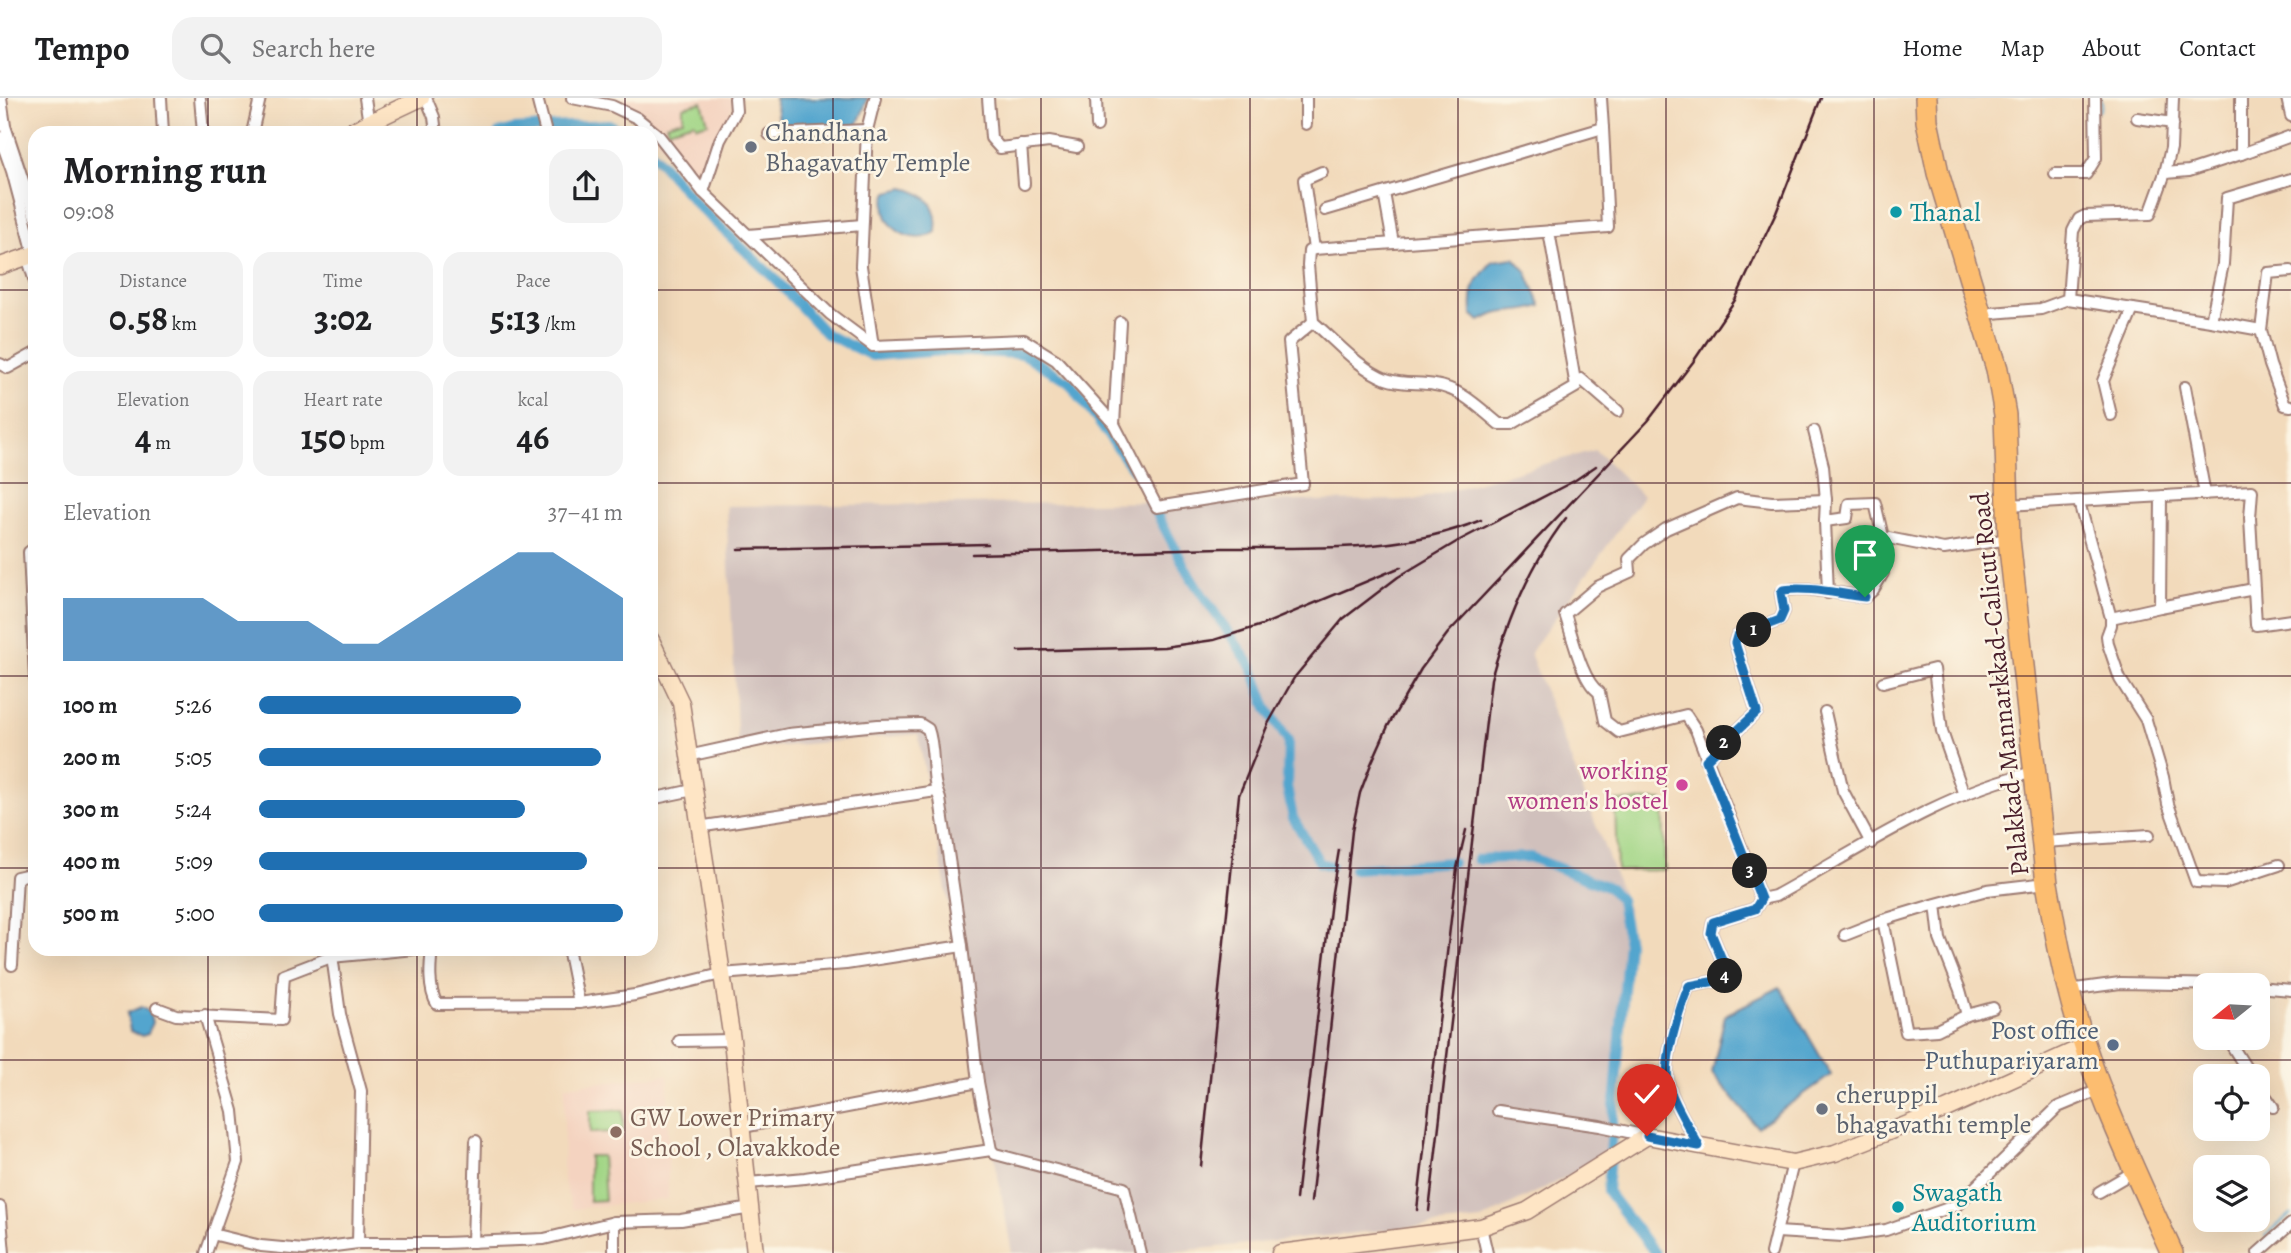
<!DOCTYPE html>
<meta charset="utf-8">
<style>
body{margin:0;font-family:Alegreya,serif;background:#f2f2f2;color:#202124;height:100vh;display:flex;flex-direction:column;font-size:26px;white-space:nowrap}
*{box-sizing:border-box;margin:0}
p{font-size:23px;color:#757577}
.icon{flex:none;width:38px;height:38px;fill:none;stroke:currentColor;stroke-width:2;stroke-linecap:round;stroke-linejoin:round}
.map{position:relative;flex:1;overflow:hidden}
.sheet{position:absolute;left:28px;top:28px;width:630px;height:830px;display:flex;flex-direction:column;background:#fff;border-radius:21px;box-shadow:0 7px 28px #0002}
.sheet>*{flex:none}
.needle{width:46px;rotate:252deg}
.buttons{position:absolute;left:2193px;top:875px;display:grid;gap:14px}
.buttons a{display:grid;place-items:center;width:77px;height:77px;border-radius:14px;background:#fff;box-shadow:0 7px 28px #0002;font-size:35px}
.pin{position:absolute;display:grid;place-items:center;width:60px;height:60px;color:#fff;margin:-72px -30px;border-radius:50% 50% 50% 0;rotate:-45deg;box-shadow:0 0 7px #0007}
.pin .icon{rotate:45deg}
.km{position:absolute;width:35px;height:35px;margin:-18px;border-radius:50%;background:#222;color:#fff;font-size:19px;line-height:35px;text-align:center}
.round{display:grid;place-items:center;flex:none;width:74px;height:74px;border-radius:21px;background:#f2f2f2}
.head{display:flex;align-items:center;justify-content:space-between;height:119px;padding:0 35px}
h1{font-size:38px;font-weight:700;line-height:52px}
.metrics{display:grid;grid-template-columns:repeat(3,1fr);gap:10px;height:119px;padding:7px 35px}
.metrics div{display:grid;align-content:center;border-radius:18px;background:#f2f2f2;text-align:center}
.metrics b{font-size:35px;font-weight:700}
.metrics small{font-size:19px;font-weight:400}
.metrics p{font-size:19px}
.chart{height:196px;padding:14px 35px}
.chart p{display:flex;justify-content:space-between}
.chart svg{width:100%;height:126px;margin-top:7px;fill:#1f6fb2;opacity:.7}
ul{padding:0 35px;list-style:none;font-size:23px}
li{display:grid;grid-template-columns:112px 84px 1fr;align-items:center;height:52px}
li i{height:18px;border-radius:9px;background:#1f6fb2}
header{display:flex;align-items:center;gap:42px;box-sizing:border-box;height:98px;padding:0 35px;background:#fff;border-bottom:2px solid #e0e0e0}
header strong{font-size:33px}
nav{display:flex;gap:38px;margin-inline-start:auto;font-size:24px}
.search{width:490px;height:63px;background:#f2f2f2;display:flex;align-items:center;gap:18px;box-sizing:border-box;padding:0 24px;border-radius:21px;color:#757577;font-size:26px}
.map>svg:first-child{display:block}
.built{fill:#f4d3c0}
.industrial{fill:#d0c0bc}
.green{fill:#a1d585;stroke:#767a58;stroke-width:2}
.water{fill:#53a5ce;stroke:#4e627c;stroke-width:2}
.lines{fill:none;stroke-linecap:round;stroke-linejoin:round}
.stream{stroke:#53a5ce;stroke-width:2.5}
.canal{stroke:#53a5ce;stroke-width:10}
.street-casing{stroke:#9e7c73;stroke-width:14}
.secondary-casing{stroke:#9e7c73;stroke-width:19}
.highway-casing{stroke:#9e7c73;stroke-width:24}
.street{stroke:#fff;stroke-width:10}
.secondary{stroke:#fee5c5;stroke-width:16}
.highway{stroke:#fcbd6f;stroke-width:21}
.rail{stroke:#4a1f2b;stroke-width:2.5}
.route-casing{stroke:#fff;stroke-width:14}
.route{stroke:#1f6fb2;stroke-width:9}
.grid{fill:none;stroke:#4a1f2b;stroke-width:2;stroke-opacity:0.55}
.worship-dot{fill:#6b7280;stroke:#fcf5e5;stroke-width:2.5}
.culture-dot{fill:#0f9aa8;stroke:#fcf5e5;stroke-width:2.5}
.hotel-dot{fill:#d1479c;stroke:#fcf5e5;stroke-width:2.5}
.service-dot{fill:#5c6f8a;stroke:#fcf5e5;stroke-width:2.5}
.education-dot{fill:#8d6e63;stroke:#fcf5e5;stroke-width:2.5}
.labels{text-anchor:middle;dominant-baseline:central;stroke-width:5;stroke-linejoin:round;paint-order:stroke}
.worship-label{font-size:26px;fill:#5b616d;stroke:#fcf5e5;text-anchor:start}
.culture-label{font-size:26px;fill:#0d838f;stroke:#fcf5e5;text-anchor:start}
.street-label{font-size:26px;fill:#4a1f2b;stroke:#fcf5e5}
.hotel-label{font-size:26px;fill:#b23c85;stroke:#fcf5e5;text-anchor:end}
.service-label{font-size:26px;fill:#4e5e75;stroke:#fcf5e5;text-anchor:end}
.education-label{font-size:26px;fill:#785e54;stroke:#fcf5e5;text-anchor:start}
</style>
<header>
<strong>Tempo</strong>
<div class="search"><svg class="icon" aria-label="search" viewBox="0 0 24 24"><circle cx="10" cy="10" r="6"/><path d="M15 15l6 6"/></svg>Search here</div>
<nav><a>Home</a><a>Map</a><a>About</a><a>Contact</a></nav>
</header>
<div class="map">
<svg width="2291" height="1155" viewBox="0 0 2291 1155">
<rect width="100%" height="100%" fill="#fcf5e5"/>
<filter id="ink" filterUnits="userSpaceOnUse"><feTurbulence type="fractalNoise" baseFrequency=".0143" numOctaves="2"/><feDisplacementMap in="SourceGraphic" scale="14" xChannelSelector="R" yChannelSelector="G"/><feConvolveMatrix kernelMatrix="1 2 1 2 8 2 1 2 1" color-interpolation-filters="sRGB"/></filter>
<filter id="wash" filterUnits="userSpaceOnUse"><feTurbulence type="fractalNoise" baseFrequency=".00686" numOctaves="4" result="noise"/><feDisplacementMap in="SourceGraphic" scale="28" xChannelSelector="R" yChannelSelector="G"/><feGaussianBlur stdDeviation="1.57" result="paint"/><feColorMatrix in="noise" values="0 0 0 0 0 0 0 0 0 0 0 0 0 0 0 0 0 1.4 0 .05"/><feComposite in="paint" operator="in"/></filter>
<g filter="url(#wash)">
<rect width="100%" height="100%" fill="#f2dabb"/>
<g class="built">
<polygon points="573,0 735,0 703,94 637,20"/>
<polygon points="668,977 668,1101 572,1111 563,1080 565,988"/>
</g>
<polygon class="industrial" points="1595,352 1643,398 1530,555 1628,811 1611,1056 1481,1122 1161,1155 1012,1155 918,636 738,652 726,408 1415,402"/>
<g class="green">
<polygon points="702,4 708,25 697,28 694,24 668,32 666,26 683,21 683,9"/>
<polygon points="1663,702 1665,772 1617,773 1615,703"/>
<polygon points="623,1012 623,1034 590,1035 590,1013"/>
<polygon points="589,1058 602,1058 605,1102 589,1103"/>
</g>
<g class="water">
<polygon points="775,0 868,0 857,28 779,30"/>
<path d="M904 90C928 95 939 110 936 134 910 152 873 124 888 94Z"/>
<path d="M1514 160 1526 173 1541 208C1518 217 1502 209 1480 223L1472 216C1470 189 1476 182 1493 163Z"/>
<polygon points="1780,889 1831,977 1757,1029 1712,975 1725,917"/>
<polygon points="141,909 149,914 152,924 148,936 142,938 130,933 127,915"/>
</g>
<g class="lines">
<g class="stream">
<polyline points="1934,5 1955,0 1975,0"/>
<polyline points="2099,13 2102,7 2100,0"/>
<polyline points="2265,1138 2291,1116"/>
</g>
<g class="canal">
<polyline points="499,35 513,31 609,26 624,35"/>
<polyline points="651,54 697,107 775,181 826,236 872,258 944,253 1023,256 1069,284 1133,371"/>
<polyline points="26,110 35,134"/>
<polyline points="1150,403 1191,480 1252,569 1267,610 1288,643 1287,689 1293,720 1320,765 1331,768"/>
<polyline points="1477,761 1530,759 1610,790 1620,802 1628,845 1607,1093 1655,1155"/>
<polyline points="1354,771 1452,764"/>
</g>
</g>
</g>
<g filter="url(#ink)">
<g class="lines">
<defs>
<g id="street">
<polyline points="1,0 5,28 35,119"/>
<polyline points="161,0 163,35"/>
<polyline points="200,0 203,35"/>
<polyline points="365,0 369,26"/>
<polyline points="426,0 434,19 436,35"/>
<polyline points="537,0 546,35"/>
<polyline points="572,0 612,8 637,20 659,38 703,94 830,216 873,248 1024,242 1056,262 1114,326 1157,409 1303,386 1289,244 1313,224"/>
<polyline points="988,0 991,40 1000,50 1049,44 1077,49"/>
<polyline points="1096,0 1097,28"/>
<polyline points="1306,0 1306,26"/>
<polyline points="2287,0 2291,18"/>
<polyline points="2137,20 2173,25"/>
<polyline points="252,35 260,0"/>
<polyline points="769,36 867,32"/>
<polyline points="0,39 12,73 34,156"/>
<polyline points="1021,47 1024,86"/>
<polyline points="2241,56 2291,38"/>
<polyline points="2165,75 2171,50 2173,0"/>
<polyline points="2055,76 2086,76 2096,60 2095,0"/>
<polyline points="703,94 720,42 736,13 735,0"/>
<polyline points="1384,95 1393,145"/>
<polyline points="1325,112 1603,30 1601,0"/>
<path d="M1549 133 1576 289 1512 326H1499C1479 310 1462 291 1435 287 1419 284 1402 287 1386 281 1358 270 1336 243 1313 224L1308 167 1309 153 1314 151 1608 129 1603 30"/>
<polyline points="748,137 862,127"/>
<polyline points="1314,151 1304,82 1322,74"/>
<polyline points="27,158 35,184"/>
<polyline points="2068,201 2211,223 2223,166 2227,100 2291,81"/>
<polyline points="1979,216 2041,211 2068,201 2073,133 2079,121 2085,118 2150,116 2165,75 2189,73 2241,56 2241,0"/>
<polyline points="2211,223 2261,232 2270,267 2285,307 2291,308"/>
<polyline points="2261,232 2268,175 2291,173"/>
<polyline points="873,248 861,168 867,32 875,0"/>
<polyline points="0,266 8,270 35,255"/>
<polyline points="1577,286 1581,281 1618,313"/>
<polyline points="2185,289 2205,396"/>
<polyline points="2111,317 2103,283 2133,211"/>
<polyline points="1114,326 1120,224"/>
<polyline points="1814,333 1823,368 1826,402"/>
<polyline points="2161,399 2160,509 2254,491"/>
<polyline points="2079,404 2111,520 2111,527 2107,538 2108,546 2120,581 2146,622 2163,679 2168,706 2196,784 2224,785 2279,767"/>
<polyline points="2008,407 2252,393 2250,420 2256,527 2291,522"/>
<polyline points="1825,423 1828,495"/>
<polyline points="35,450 29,454 35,581"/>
<polyline points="2111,520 2160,509"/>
<polyline points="1883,584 1934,571 1942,634 1964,697"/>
<polyline points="1825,614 1843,693 1871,745"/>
<path d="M688 658 788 636 878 627 920 626 928 631C936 653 930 679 940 701L962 848 978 984 991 1052 995 1056 1124 1090 1140 1155"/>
<path d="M1706 662 1757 614 1735 545 1737 538 1780 522 1784 513 1781 495C1792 485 1847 497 1865 499L1873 492 1883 475 1878 457 1883 439"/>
<polyline points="651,701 693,692"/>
<polyline points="698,729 936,693"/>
<polyline points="2044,744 2149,737"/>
<path d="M1761 801 1696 632 1686 617 1619 634 1605 623 1599 594C1582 584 1572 536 1565 516L1597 489 1630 474 1629 461 1644 446 1666 431 1737 400 1772 404 1826 402 1825 423 1847 420 1849 406 1875 405 1883 439 1944 451 2009 441"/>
<polyline points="1936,806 1883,822 1906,934 1937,932 1967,917 1960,892 1940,841 1936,806 1987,792 2047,785"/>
<polyline points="1845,837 1883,822"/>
<polyline points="331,850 340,916 361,993 358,1145 444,1145 544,1141 614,1124 614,1155"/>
<path d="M432 850C430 868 428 891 437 906L579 905"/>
<polyline points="568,850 579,905 635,897 721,876 846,866 962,848"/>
<polyline points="12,867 17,779 35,775"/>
<polyline points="2258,889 2291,892"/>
<polyline points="2068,892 2120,885 2233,887"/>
<polyline points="157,910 176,917 281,922 284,877 331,859 425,850"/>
<polyline points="205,917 233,1013 238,1064 206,1155"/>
<polyline points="1967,917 1993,910"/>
<polyline points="2227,940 2251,978"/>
<polyline points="679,943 732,942"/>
<polyline points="2258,987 2273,1009"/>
<polyline points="1498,1013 1600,1028 1647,1038"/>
<polyline points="743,1029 978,984"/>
<path d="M1699 1049C1690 1031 1675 1008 1669 989 1662 965 1679 911 1689 888L1721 882 1726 878V871L1711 835 1713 824 1755 811 1761 801 1775 798C1857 753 1942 694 2035 674"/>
<polyline points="748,1085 805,1080 991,1052"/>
<polyline points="2099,1094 2135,1073"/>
<polyline points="0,1109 4,1155"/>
<polyline points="614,1124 681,1122 751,1110"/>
<polyline points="1481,1129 1487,1155"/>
<polyline points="1777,1134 1843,1138 1886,1132 1957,1107 2058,1009 2101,991"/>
<polyline points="212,1136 261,1148 303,1152 358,1145"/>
<polyline points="473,1144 476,1043"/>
<polyline points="1771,1155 1793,1065"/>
<polyline points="2258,1155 2291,1126"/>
</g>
<g id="secondary">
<polyline points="347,35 421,0"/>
<polyline points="0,168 35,156"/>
<polyline points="651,542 681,605 732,942 755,1155"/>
<polyline points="1280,1155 1481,1129 1527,1113 1647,1038 1793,1065 1835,1055 1946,1011 2085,948"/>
</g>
<path id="highway" d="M1926 0 1927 23 1938 75 1997 271 2005 317 2009 441 2047 785C2053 820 2059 856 2068 890 2091 983 2133 1069 2172 1155"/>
</defs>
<use href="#street" class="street-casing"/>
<use href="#secondary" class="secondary-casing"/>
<use href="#highway" class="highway-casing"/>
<use href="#street" class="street"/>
<use href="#secondary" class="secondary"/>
<use href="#highway" class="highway"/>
<g class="rail">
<polyline points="738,451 988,446"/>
<path d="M972 456C1056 454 1139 452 1223 450 1311 449 1398 456 1481 422"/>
<polyline points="1018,553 1164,549 1214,542 1262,527 1401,469"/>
<polyline points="1201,1068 1239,697 1268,626 1294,580 1343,521 1398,479 1458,443 1574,383 1596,368"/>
<polyline points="1296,1101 1332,794 1339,752"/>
<polyline points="1311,1104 1352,733 1360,695 1371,666 1388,628 1421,571 1448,535 1648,323 1693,264 1735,202 1776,115 1821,0"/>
<polyline points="1417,1112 1457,770 1466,732"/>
<path d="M1429 1113 1491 581C1507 523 1529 468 1566 420"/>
</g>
</g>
</g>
<g class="lines" filter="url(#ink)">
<defs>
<path id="route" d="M1647 1038 1699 1048C1690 1031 1675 1008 1669 989 1662 965 1679 911 1689 888L1721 882 1726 878V871L1711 835 1713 824 1755 811 1761 801 1706 662 1757 614 1735 545 1737 538 1780 522 1784 513 1781 495 1783 492C1809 488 1838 496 1865 499"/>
</defs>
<use href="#route" class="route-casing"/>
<use href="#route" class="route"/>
</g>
<path class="grid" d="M208 0V35M417 0V35M625 0V35M833 0V1155M1041 0V1155M1250 0V1155M1458 0V1155M1666 0V1155M1874 0V1155M2083 0V1155M0 192H35M651 192H2291M0 385H35M651 385H2291M0 578H35M651 578H2291M0 770H35M651 770H2291M208 850V1155M417 850V1155M625 850V1155M0 962H2291"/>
<g class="worship-dot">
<circle cx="751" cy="49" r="7"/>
<circle cx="1822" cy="1011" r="7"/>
</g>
<g class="culture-dot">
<circle cx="1896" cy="114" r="7"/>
<circle cx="1898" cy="1109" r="7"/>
</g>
<circle class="hotel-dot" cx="1682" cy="687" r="7"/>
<circle class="service-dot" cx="2113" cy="947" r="7"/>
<circle class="education-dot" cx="616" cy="1034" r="7"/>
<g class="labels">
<g class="worship-label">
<text x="765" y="34">Chandhana<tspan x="765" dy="30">Bhagavathy Temple</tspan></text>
<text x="1836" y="996">cheruppil<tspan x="1836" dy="30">bhagavathi temple</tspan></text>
</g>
<g class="culture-label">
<text x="1910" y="114">Thanal</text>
<text x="1912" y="1094">Swagath<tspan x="1912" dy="30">Auditorium</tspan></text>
</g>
<g class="street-label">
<text transform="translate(2000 586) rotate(-96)">Palakkad-Mannarkkad-Calicut Road</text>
</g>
<g class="hotel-label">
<text x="1668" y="672">working<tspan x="1668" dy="30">women's hostel</tspan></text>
</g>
<g class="service-label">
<text x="2099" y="932">Post office<tspan x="2099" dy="30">Puthupariyaram</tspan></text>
</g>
<g class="education-label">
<text x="630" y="1019">GW Lower Primary<tspan x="630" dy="30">School , Olavakkode</tspan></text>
</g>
</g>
</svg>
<div class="buttons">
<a><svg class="needle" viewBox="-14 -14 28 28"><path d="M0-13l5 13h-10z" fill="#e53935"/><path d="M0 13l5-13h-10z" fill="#757577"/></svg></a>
<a><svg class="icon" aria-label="locate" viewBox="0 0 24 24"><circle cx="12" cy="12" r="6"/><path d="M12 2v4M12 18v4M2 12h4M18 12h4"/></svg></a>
<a><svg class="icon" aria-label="layers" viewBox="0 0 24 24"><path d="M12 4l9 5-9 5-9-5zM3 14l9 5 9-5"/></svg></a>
</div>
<div class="pin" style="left:1865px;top:499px;background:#1e9e55"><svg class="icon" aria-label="arrive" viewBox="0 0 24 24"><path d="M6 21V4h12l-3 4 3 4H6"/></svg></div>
<div class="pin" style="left:1647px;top:1038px;background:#d93025"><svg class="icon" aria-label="check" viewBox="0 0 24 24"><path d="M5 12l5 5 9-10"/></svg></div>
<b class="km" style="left:1754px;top:532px">1</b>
<b class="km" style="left:1724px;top:645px">2</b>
<b class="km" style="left:1750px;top:773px">3</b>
<b class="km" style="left:1725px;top:878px">4</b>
<section class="sheet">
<div class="head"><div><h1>Morning run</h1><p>09:08</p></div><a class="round"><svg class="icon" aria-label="share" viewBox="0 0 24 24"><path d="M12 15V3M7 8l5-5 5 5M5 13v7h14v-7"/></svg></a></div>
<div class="metrics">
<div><p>Distance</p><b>0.58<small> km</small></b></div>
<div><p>Time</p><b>3:02</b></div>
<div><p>Pace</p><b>5:13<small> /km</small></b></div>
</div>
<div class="metrics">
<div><p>Elevation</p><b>4<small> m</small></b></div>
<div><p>Heart rate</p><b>150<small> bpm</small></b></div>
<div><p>kcal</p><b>46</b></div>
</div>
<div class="chart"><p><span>Elevation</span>37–41 m</p>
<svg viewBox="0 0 160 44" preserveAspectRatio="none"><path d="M0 44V22L10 22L20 22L30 22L40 22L50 30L60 30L70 30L80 38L90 38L100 30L110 22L120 14L130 6L140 6L150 14L160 22V44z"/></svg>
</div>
<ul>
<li><b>100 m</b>5:26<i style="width:72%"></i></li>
<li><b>200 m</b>5:05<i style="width:94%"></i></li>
<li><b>300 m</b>5:24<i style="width:73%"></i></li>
<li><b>400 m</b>5:09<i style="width:90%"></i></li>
<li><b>500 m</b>5:00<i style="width:100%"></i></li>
</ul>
</section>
</div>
